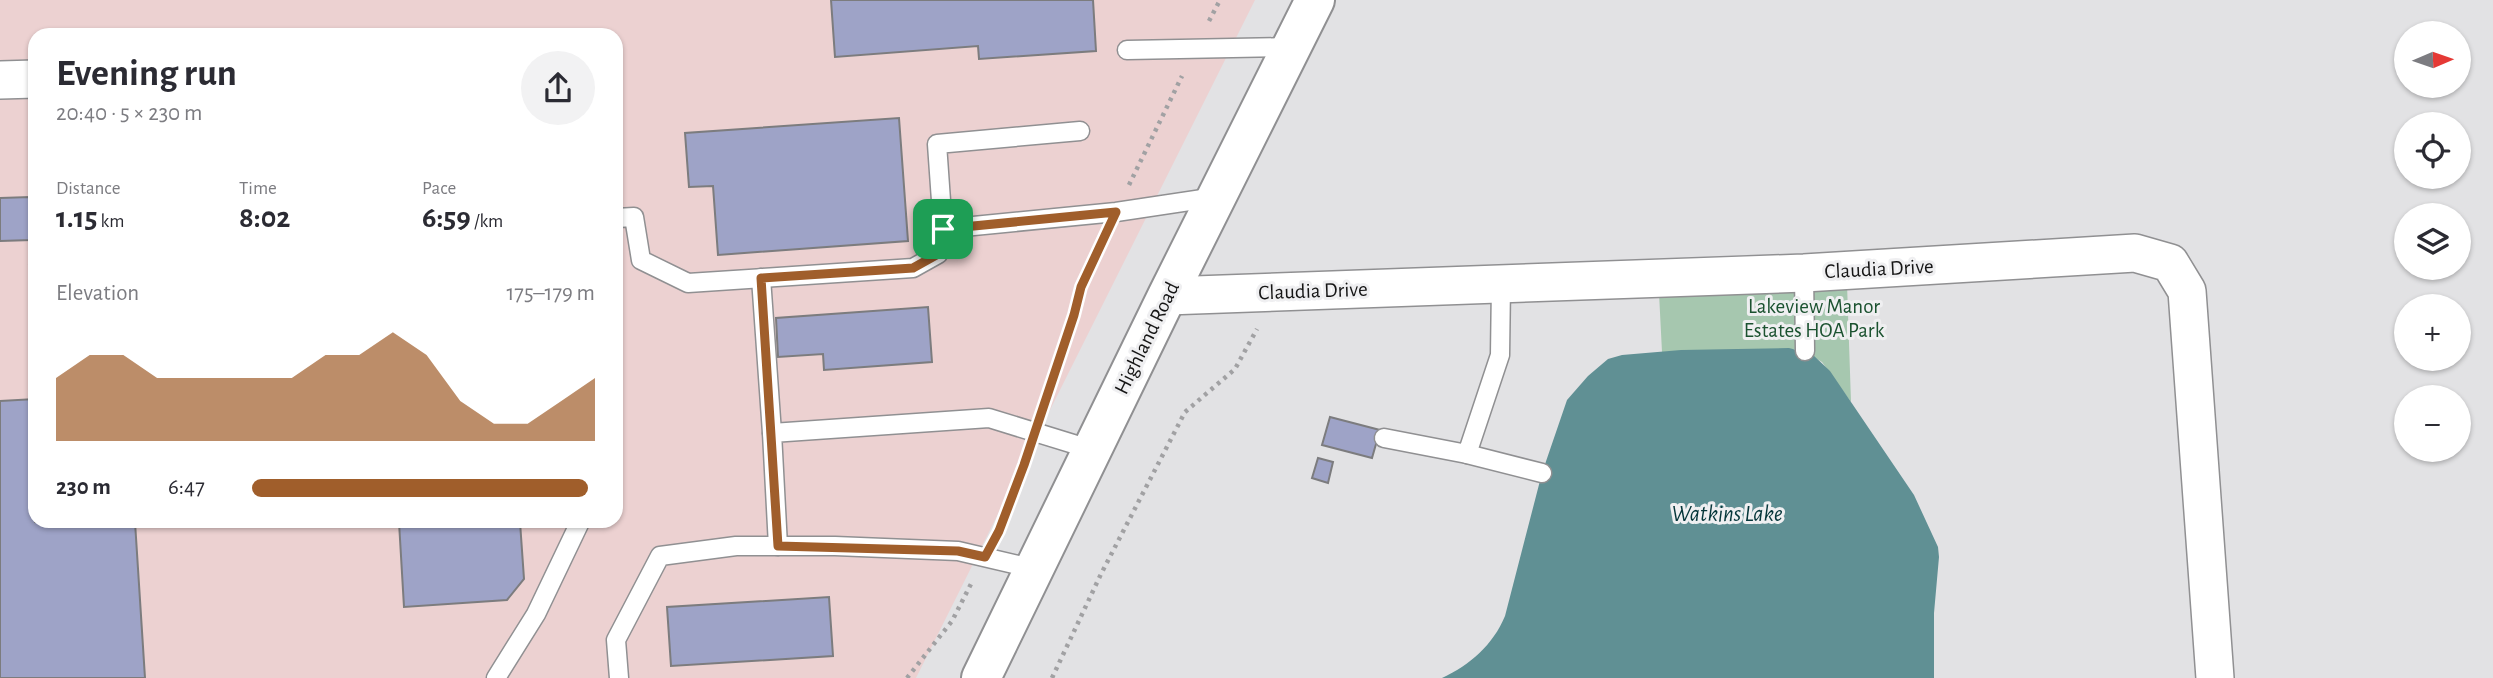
<!DOCTYPE html>
<meta charset="utf-8">
<style>
body{margin:0;font-family:"Alegreya Sans",sans-serif;background:#f2f2f3;color:#2b2b33;height:100vh;display:flex;flex-direction:column;font-size:26px;white-space:nowrap}
*{box-sizing:border-box;margin:0}
p{font-size:23px;color:#7c7c81}
.icon{flex:none;width:38px;height:38px;fill:none;stroke:currentColor;stroke-width:2;stroke-linecap:round;stroke-linejoin:round}
.map{position:relative;flex:1;overflow:hidden}
.drawer{position:absolute;left:28px;top:28px;width:595px;height:500px;display:flex;flex-direction:column;background:#fff;border-radius:21px;box-shadow:0 2px 5px #0004}
.drawer>*{flex:none}
.needle{width:46px;rotate:88deg}
.controls{position:absolute;left:2394px;top:21px;display:grid;gap:14px}
.controls a{display:grid;place-items:center;width:77px;height:77px;border-radius:50%;background:#fff;box-shadow:0 2px 5px #0004;font-size:35px}
.pin{position:absolute;display:grid;place-items:center;width:60px;height:60px;color:#fff;margin:-30px;border-radius:14px;box-shadow:0 4px 10px #0006}
.round{display:grid;place-items:center;flex:none;width:74px;height:74px;border-radius:37px;background:#f2f2f3}
.headline{display:flex;align-items:center;justify-content:space-between;height:119px;padding:0 28px}
h1{font-size:38px;font-weight:700;line-height:52px}
.metrics{display:grid;grid-template-columns:repeat(3,1fr);gap:10px;height:119px;padding:7px 28px}
.metrics div{display:grid;align-content:center}
.metrics b{font-size:30px;font-weight:700}
.metrics small{font-size:19px;font-weight:400}
.metrics p{font-size:19px}
.chart{height:196px;padding:14px 28px}
.chart p{display:flex;justify-content:space-between}
.chart svg{width:100%;height:126px;margin-top:7px;fill:#a05e2b;opacity:.7}
ul{padding:0 28px;list-style:none;font-size:23px}
li{display:grid;grid-template-columns:112px 84px 1fr;align-items:center;height:52px}
li i{height:18px;border-radius:9px;background:#a05e2b}
.map>svg:first-child{display:block}
.industrial{fill:#ecd1d1;fill-rule:evenodd}
.green{fill:#a6c7af}
.water{fill:#609094}
.building{fill:#9ea3c7;stroke:#7c7c7e;stroke-width:2}
.lines{fill:none;stroke-linecap:round;stroke-linejoin:round}
.lane-casing{stroke:#909092;stroke-width:21}
.street-casing{stroke:#909092;stroke-width:40}
.highway-casing{stroke:#909092;stroke-width:42}
.path{stroke:#a1a1a3;stroke-width:4.5;stroke-dasharray:3.5 5;stroke-linecap:butt}
.lane{stroke:#fff;stroke-width:18}
.street{stroke:#fff;stroke-width:37}
.highway{stroke:#fff;stroke-width:38}
.route-casing{stroke:#fff;stroke-width:14}
.route{stroke:#a05e2b;stroke-width:9}
.labels{text-anchor:middle;dominant-baseline:central;stroke-width:6;stroke-linejoin:round;paint-order:stroke}
.street-label{font-size:21px;fill:#151515;stroke:#efeff1}
.park-label{font-size:21px;fill:#1b5230;stroke:#efeff1}
.water-label{font-size:23px;font-style:italic;fill:#05363a;stroke:#efeff1}
</style>
<div class="map">
<svg width="2493" height="678" viewBox="0 0 2493 678">
<rect width="100%" height="100%" fill="#e2e2e4"/>
<path class="industrial" d="M0 0H1255L916 678H0ZM35 35H616V522H35Z"/>
<polygon class="green" points="1847,284 1851,402 1822,362 1800,349 1662,352 1659,293"/>
<path class="water" d="M1789 348 1812 354 1830 371 1914 495 1938 547 1939 557 1934 613V678H1442C1470 665 1493 645 1505 616L1542 473 1567 400 1588 376 1608 359 1622 355 1681 350Z"/>
<g class="building">
<polygon points="831,0 1093,0 1096,51 979,59 978,46 835,57"/>
<polygon points="899,118 908,241 718,255 713,186 689,187 685,133"/>
<polygon points="30,197 31,240 0,241 0,198"/>
<polygon points="35,264 35,299 31,299 29,265"/>
<polygon points="928,307 932,362 824,370 823,354 778,357 776,318"/>
<polygon points="35,399 35,522 135,522 145,678 0,678 0,401"/>
<polygon points="1330,417 1380,430 1372,458 1322,445"/>
<polygon points="1318,458 1333,462 1328,483 1312,478"/>
<polygon points="399,522 520,522 524,579 507,600 404,607"/>
<polygon points="829,597 833,656 671,666 667,607"/>
</g>
<g class="lines">
<defs>
<g id="lane">
<polyline points="1127,50 1291,47"/>
<polyline points="616,218 634,217 641,260 688,283 913,268 938,254 943,229 1116,212 1216,197"/>
<polyline points="943,229 937,144 1080,131"/>
<polyline points="1804,273 1805,351"/>
<polyline points="761,278 772,433"/>
<polyline points="1384,438 1467,454 1500,355 1501,285"/>
<polyline points="1467,454 1542,473"/>
<polyline points="778,546 772,433 989,418 1093,450"/>
<polyline points="496,678 536,614 580,522"/>
<polyline points="619,678 616,640 660,556 736,546 835,546 958,551 1035,569"/>
</g>
<g id="street">
<polyline points="0,80 35,79"/>
<polyline points="1167,296 1804,273 2135,253 2170,263 2187,291 2215,678"/>
</g>
<polyline id="highway" points="981,678 1167,296 1315,0"/>
</defs>
<use href="#lane" class="lane-casing"/>
<use href="#street" class="street-casing"/>
<use href="#highway" class="highway-casing"/>
<g class="path">
<polyline points="1209,21 1220,0"/>
<polyline points="1129,185 1182,76"/>
<polyline points="1042,409 1075,315 1081,287 1103,240"/>
<polyline points="998,534 1026,457"/>
<polyline points="907,678 952,621 972,582"/>
<polyline points="1052,678 1101,574 1185,412 1235,369 1257,329"/>
</g>
<use href="#lane" class="lane"/>
<use href="#street" class="street"/>
<use href="#highway" class="highway"/>
</g>
<g class="lines">
<defs>
<polygon id="route" points="1116,212 1081,287 1074,315 1024,465 999,531 985,557 958,551 778,546 761,278 913,268 938,254 943,229"/>
</defs>
<use href="#route" class="route-casing"/>
<use href="#route" class="route"/>
</g>
<g class="labels">
<g class="street-label">
<text transform="translate(1879 269) rotate(-3)">Claudia Drive</text>
<text transform="translate(1313 291) rotate(-2)">Claudia Drive</text>
<text transform="translate(1147 338) rotate(-64)">Highland Road</text>
</g>
<g class="park-label">
<text x="1814" y="306">Lakeview Manor<tspan x="1814" dy="24">Estates HOA Park</tspan></text>
</g>
<g class="water-label">
<text x="1727" y="514">Watkins Lake</text>
</g>
</g>
</svg>
<div class="controls">
<a><svg class="needle" viewBox="-14 -14 28 28"><path d="M0-13l5 13h-10z" fill="#e53935"/><path d="M0 13l5-13h-10z" fill="#7c7c81"/></svg></a>
<a><svg class="icon" aria-label="locate" viewBox="0 0 24 24"><circle cx="12" cy="12" r="6"/><path d="M12 2v4M12 18v4M2 12h4M18 12h4"/></svg></a>
<a><svg class="icon" aria-label="layers" viewBox="0 0 24 24"><path d="M12 4l9 5-9 5-9-5zM3 14l9 5 9-5"/></svg></a>
<a>+</a>
<a>−</a>
</div>
<div class="pin" style="left:943px;top:229px;background:#1e9e55"><svg class="icon" aria-label="arrive" viewBox="0 0 24 24"><path d="M6 21V4h12l-3 4 3 4H6"/></svg></div>
<section class="drawer">
<div class="headline"><div><h1>Evening run</h1><p>20:40 · 5 × 230 m</p></div><a class="round"><svg class="icon" aria-label="share" viewBox="0 0 24 24"><path d="M12 15V3M7 8l5-5 5 5M5 13v7h14v-7"/></svg></a></div>
<div class="metrics">
<div><p>Distance</p><b>1.15<small> km</small></b></div>
<div><p>Time</p><b>8:02</b></div>
<div><p>Pace</p><b>6:59<small> /km</small></b></div>
</div>
<div class="chart"><p><span>Elevation</span>175–179 m</p>
<svg viewBox="0 0 160 44" preserveAspectRatio="none"><path d="M0 44V22L10 14L20 14L30 22L40 22L50 22L60 22L70 22L80 14L90 14L100 6L110 14L120 30L130 38L140 38L150 30L160 22V44z"/></svg>
</div>
<ul>
<li><b>230 m</b>6:47<i style="width:98%"></i></li>
</ul>
</section>
</div>
